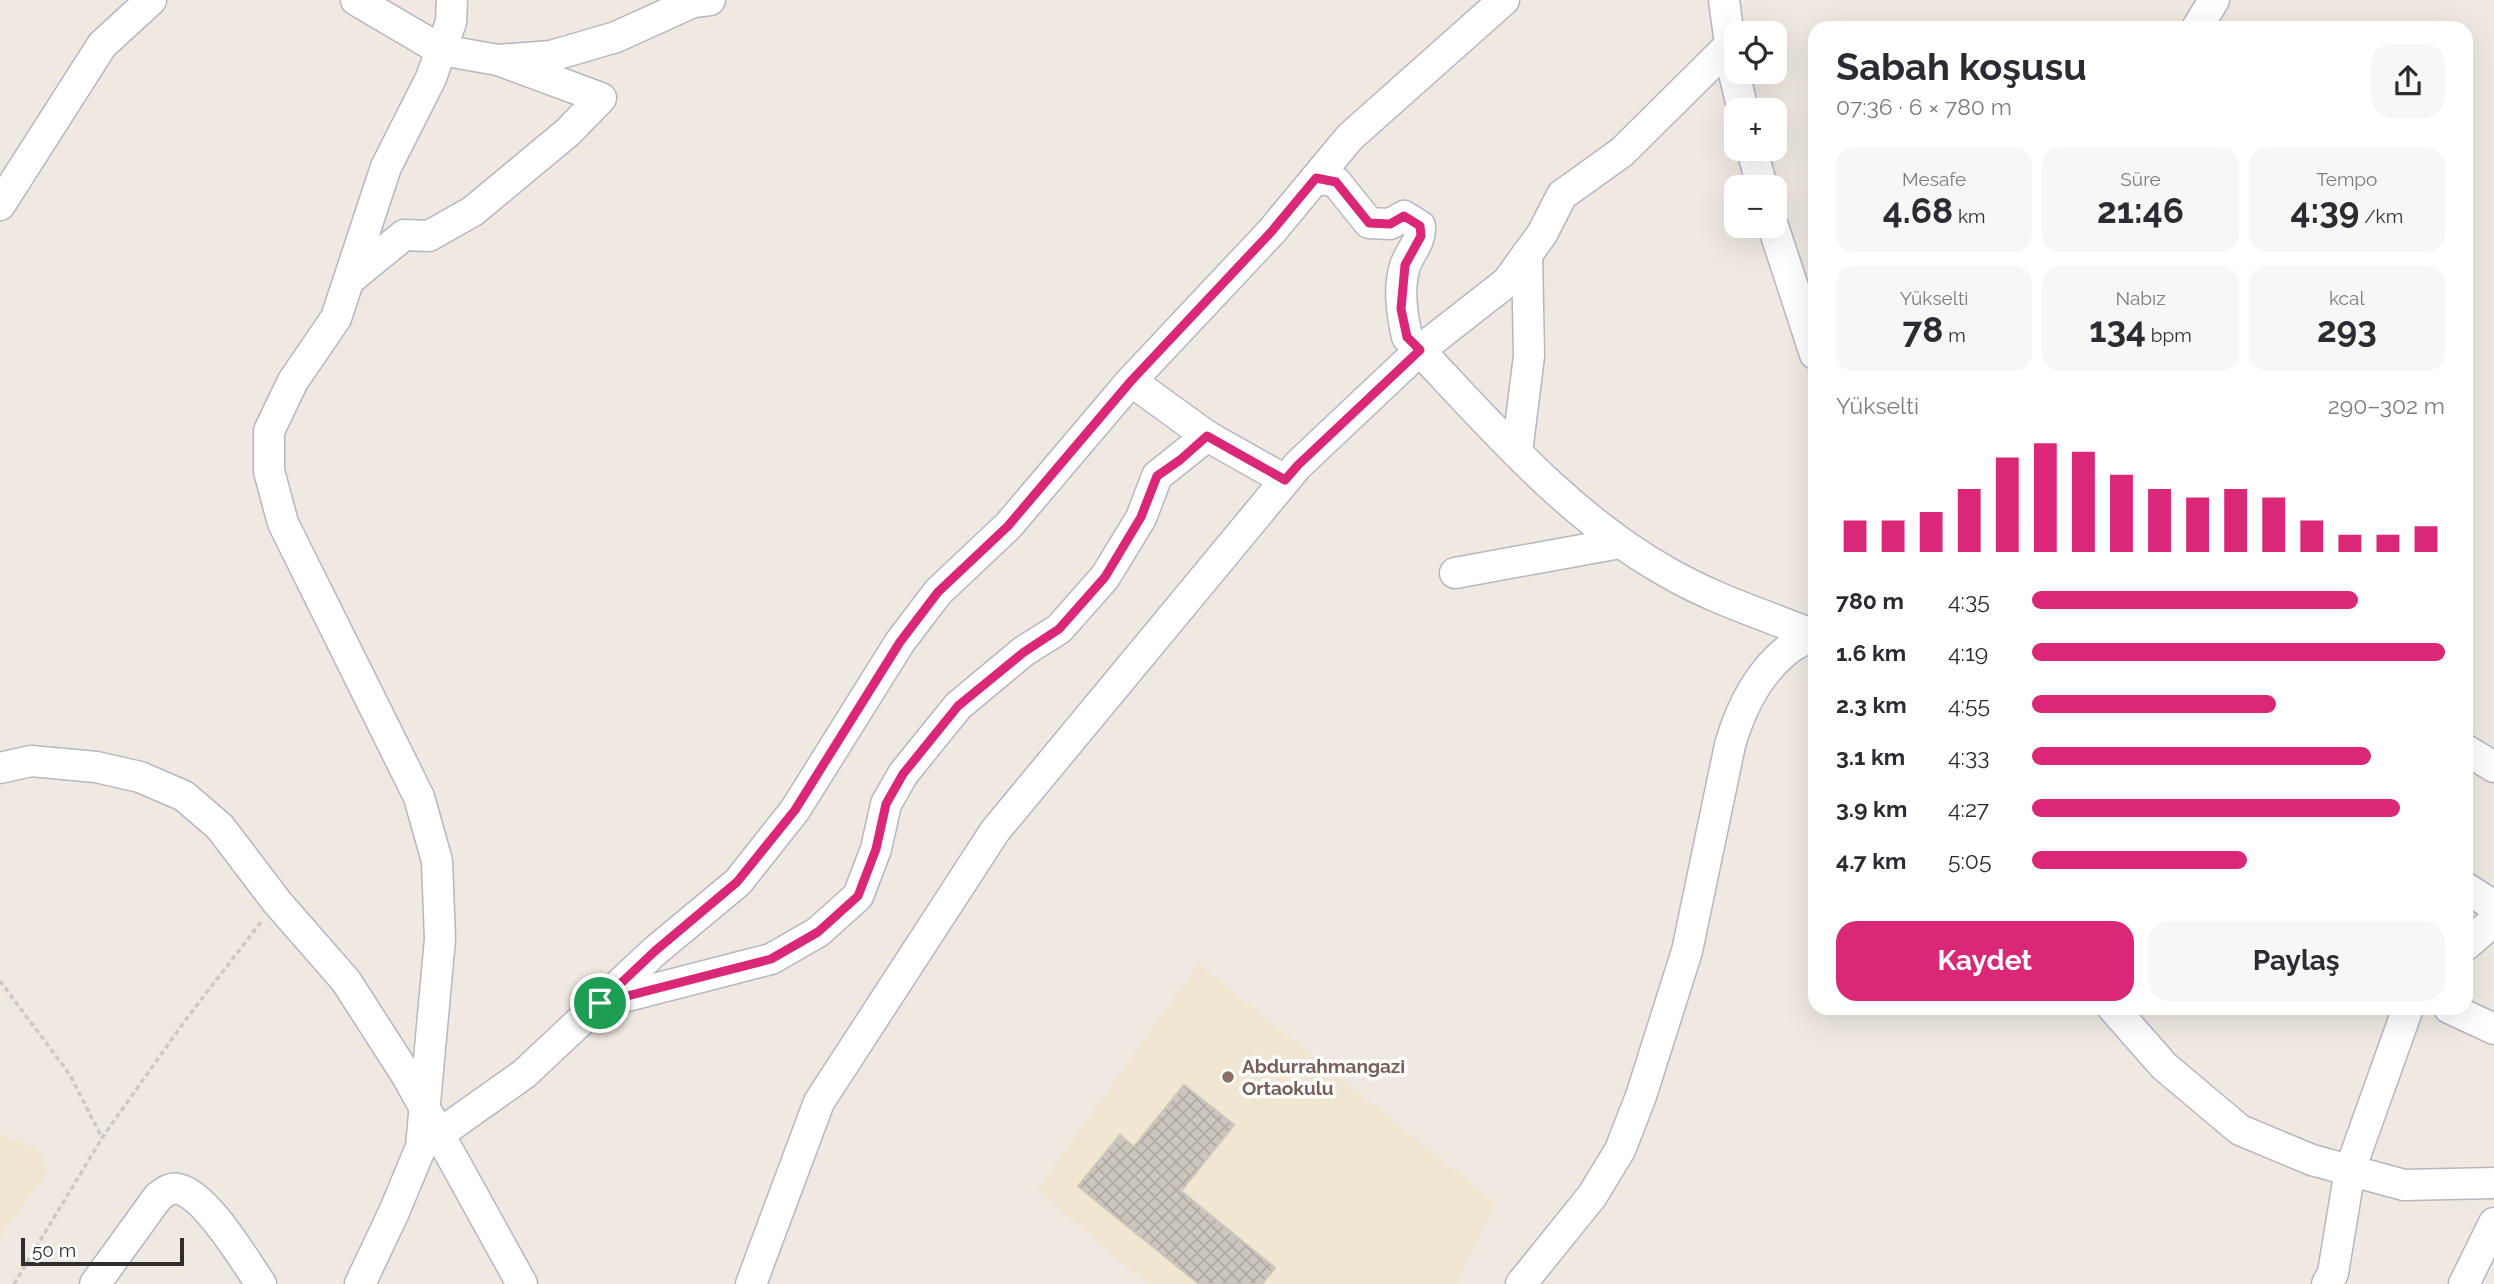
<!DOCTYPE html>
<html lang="tr">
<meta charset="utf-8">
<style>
body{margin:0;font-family:Raleway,sans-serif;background:#f7f7f7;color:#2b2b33;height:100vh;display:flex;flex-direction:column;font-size:26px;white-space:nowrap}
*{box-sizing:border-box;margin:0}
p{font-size:23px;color:#7c7c81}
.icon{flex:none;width:38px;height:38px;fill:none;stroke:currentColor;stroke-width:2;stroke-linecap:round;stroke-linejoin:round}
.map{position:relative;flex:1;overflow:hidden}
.drawer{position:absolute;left:1808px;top:21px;width:665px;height:994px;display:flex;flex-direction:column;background:#fff;border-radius:21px;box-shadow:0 7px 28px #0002}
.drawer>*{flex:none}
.buttons{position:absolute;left:1724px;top:21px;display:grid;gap:14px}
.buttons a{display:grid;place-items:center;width:63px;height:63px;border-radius:14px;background:#fff;box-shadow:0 7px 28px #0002;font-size:35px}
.scale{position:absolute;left:21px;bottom:18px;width:163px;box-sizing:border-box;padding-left:7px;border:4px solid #2e2e2e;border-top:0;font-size:19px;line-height:24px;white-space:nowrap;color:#2e2e2e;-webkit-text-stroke:5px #fff;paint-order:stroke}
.pin{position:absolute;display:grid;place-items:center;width:60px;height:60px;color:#fff;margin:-30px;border:4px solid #fff;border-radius:50%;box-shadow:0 2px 7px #0007}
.round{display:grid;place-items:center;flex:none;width:74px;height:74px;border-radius:21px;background:#f7f7f7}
.head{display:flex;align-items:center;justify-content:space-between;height:119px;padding:0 28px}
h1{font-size:38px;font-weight:700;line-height:52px}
.figures{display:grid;grid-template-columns:repeat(3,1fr);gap:10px;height:119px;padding:7px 28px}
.figures div{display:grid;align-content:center;border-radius:18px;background:#f7f7f7;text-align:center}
.figures b{font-size:35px;font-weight:700}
.figures small{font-size:19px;font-weight:400}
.figures p{font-size:19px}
.chart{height:196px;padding:14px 28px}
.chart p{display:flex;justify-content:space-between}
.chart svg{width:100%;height:126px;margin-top:7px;stroke:#db2777;stroke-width:6}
.primary-button{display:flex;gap:14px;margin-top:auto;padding:14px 28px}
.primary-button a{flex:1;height:80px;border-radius:21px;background:#db2777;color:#fff;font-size:28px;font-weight:700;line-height:80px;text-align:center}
.primary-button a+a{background:#f7f7f7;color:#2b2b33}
ul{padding:0 28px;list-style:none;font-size:23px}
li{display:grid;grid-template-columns:112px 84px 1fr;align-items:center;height:52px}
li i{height:18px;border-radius:9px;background:#db2777}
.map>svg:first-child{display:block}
.education{fill:#f0e6d1}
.building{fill:url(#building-cross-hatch);stroke:#cbc5ba;stroke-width:2}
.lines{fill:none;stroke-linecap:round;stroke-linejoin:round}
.minor-casing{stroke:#b4b7c1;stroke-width:33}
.path{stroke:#c9c9c9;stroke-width:3.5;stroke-dasharray:5 3.5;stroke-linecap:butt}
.minor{stroke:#fff;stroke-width:30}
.route-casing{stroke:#fff;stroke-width:14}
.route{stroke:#db2777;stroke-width:9}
.education-dot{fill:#8d6e63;stroke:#fff;stroke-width:2.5}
.labels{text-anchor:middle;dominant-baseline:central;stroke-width:7;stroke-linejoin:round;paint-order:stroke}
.education-label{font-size:19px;font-weight:bold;fill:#785e54;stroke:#fff;text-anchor:start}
</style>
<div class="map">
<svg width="2494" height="1284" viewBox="0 0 2494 1284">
<defs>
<pattern id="building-cross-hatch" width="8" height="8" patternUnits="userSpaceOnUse" patternTransform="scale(1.75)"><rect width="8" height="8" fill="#cbc7bf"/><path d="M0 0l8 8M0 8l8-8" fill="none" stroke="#afaba4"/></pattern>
</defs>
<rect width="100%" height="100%" fill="#efe9e1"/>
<g class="education">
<polygon points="1198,964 1496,1204 1456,1284 1147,1284 1037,1190"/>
<polygon points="0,1134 41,1152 48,1171 0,1236"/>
</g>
<polygon class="building" points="1184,1085 1234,1125 1181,1191 1275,1268 1262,1284 1199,1284 1078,1186 1120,1135 1134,1147"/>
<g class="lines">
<defs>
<g id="minor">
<polyline points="356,0 441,50 498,60 551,56 616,37 693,2 710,0"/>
<polyline points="1724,0 1734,73 1743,110"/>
<polyline points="2197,28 2214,0"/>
<polyline points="1752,149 1762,187"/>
<path d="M1316 178 1336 182 1369 223 1390 224 1404 216 1420 226C1421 243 1410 251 1405 266 1398 289 1402 314 1407 337 1487 421 1564 514 1667 572 1713 599 1765 615 1814 635"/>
<polyline points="0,205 102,45 151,0"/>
<polyline points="1773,226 1815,354"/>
<polyline points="349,280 404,235 429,236 473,211 568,132 601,98 498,60"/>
<polyline points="1131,381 1207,436 1285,480"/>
<polyline points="1517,452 1529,356 1527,254"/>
<polyline points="1455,573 1620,543"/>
<polyline points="2466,750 2494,767"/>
<polyline points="0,768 31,761 96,767 140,777 184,796 220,827 277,902 346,981 407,1076 522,1284"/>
<polyline points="2466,888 2494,906"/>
<polyline points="2466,945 2494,921"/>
<polyline points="604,1002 771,959 818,932 858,896 876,849 886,804 903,774 958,706 1024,651 1059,629 1105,577 1141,518 1157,476 1207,436"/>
<polyline points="2113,1008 2164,1066 2240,1130 2312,1160 2404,1185 2494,1183"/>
<polyline points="2449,1008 2494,1029"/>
<polyline points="421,1147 524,1074 655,951 738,882 795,810 900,642 938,592 1008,526 1131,381 1272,231 1350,137 1504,0"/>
<path d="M95 1284 158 1197C165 1192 170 1187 178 1189 206 1194 245 1261 261 1284"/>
<polyline points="360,1284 394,1212 421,1147 440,939 437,861 419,797 283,523 269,471 269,431 293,381 336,318 386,167 431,78 451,22 452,0"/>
<polyline points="751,1284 819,1102 995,831 1298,465 1420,350 1507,282 1542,234 1562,195 1622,152 1730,45"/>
<path d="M1521 1284 1592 1196 1620 1150 1641 1096 1687 951 1730 745C1740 710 1757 675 1786 651 1794 644 1805 640 1815 634"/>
<polyline points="2327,1284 2333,1273 2350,1170 2408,1008"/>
<polyline points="2464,1284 2494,1223"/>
</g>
</defs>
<use href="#minor" class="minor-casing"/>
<g class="path">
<polyline points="0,981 70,1075 102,1138"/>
<polyline points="14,1284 102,1138 184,1022 261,922"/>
</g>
<use href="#minor" class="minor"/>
</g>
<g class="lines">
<defs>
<polygon id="route" points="1316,178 1336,182 1369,223 1390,224 1404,216 1420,226 1421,236 1405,265 1401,309 1407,337 1420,350 1298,465 1285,480 1207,436 1180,460 1157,476 1141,517 1105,577 1059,629 1024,652 958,706 903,774 886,804 876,849 858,896 818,932 771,959 600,1003 655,951 737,882 795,810 900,642 938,592 1008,526 1131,381 1272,231"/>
</defs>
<use href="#route" class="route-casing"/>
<use href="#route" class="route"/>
</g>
<circle class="education-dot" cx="1228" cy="1077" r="7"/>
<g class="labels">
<g class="education-label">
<text x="1242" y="1066">Abdurrahmangazi<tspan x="1242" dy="22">Ortaokulu</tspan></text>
</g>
</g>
</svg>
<div class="buttons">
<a><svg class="icon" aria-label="locate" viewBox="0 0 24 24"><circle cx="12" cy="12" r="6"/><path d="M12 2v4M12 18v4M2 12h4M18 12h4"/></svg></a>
<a>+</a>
<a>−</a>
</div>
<div class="scale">50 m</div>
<div class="pin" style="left:600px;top:1003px;background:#1e9e55"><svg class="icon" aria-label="arrive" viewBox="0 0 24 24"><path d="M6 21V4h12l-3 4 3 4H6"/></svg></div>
<section class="drawer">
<div class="head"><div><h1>Sabah koşusu</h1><p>07:36 · 6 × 780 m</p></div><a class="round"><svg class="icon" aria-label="share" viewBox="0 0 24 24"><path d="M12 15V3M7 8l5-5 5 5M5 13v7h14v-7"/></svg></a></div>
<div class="figures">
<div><p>Mesafe</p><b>4.68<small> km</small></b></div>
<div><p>Süre</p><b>21:46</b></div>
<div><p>Tempo</p><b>4:39<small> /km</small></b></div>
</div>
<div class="figures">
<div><p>Yükselti</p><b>78<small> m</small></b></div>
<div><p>Nabız</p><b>134<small> bpm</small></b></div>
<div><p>kcal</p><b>293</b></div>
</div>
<div class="chart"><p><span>Yükselti</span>290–302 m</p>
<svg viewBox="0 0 160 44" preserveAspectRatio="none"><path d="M5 44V33M15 44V33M25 44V30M35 44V22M45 44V11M55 44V6M65 44V9M75 44V17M85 44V22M95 44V25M105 44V22M115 44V25M125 44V33M135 44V38M145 44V38M155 44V35"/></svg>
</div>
<ul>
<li><b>780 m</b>4:35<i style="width:79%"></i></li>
<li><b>1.6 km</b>4:19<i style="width:100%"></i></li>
<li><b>2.3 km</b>4:55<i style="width:59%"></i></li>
<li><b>3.1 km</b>4:33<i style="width:82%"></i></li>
<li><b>3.9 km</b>4:27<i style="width:89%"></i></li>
<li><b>4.7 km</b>5:05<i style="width:52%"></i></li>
</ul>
<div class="primary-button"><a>Kaydet</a><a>Paylaş</a></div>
</section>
</div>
